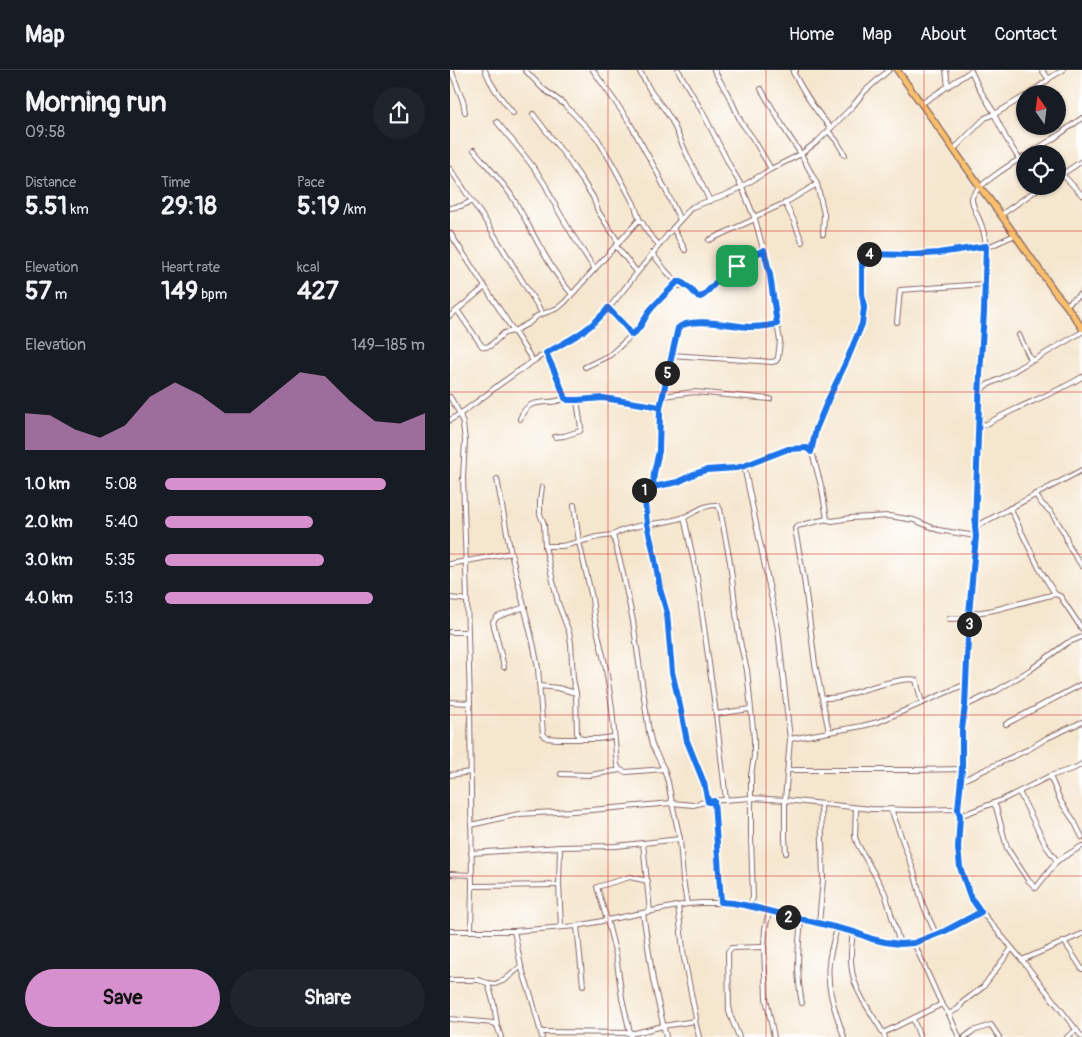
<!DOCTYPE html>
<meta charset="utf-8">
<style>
body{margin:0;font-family:Pangolin,sans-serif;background:#20242c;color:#f1f3f6;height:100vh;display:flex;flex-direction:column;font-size:19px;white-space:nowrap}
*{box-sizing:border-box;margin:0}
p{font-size:16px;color:#9ea1a6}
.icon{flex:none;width:28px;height:28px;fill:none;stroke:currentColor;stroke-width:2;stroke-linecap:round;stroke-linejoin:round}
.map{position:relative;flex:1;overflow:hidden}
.side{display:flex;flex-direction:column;background:#171b24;width:450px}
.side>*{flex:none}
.needle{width:32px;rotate:346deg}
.fabs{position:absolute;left:566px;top:15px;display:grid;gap:10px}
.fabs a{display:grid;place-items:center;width:50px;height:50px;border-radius:50%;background:#171b24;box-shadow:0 1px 4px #0004;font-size:25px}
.pin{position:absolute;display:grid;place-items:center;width:42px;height:42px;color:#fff;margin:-21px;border-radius:10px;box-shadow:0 2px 8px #0006}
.km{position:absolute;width:25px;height:25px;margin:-12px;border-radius:50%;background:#222;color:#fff;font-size:14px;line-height:25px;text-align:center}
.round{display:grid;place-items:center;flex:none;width:52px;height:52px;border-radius:26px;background:#20242c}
.headline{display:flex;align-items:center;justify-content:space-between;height:85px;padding:0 25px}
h1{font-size:28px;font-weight:800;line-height:38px}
.figures{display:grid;grid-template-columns:repeat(3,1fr);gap:8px;height:85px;padding:5px 25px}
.figures div{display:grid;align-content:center}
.figures b{font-size:25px;font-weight:800}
.figures small{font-size:14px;font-weight:400}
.figures p{font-size:14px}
.chart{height:140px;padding:10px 25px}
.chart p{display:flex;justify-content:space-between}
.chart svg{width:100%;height:90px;margin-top:5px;fill:#d690ce;opacity:.7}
.button{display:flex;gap:10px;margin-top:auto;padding:10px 25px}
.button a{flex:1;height:58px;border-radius:30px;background:#d690ce;color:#111;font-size:20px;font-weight:800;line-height:58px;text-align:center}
.button a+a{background:#20242c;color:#f1f3f6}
ul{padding:0 25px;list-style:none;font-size:16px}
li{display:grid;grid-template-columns:80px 60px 1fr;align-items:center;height:38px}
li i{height:12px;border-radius:6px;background:#d690ce}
header{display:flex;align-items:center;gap:30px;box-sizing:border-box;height:70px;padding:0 25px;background:#171b24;border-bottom:1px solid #363941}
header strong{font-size:24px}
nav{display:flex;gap:28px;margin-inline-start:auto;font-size:18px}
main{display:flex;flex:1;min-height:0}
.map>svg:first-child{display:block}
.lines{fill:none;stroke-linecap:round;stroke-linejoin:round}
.street-casing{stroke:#866564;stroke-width:6}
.primary-casing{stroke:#866564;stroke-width:8}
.street{stroke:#fff;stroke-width:4}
.primary{stroke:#f8bf6c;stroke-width:5.5}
.route-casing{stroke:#fff;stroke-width:10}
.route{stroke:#1a73e8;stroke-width:6}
.grid{fill:none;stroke:#d62828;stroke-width:1;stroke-opacity:0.55}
</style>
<header>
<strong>Map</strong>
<nav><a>Home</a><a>Map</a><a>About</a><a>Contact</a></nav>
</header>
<main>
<section class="side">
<div class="headline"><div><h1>Morning run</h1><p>09:58</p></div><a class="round"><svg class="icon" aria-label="share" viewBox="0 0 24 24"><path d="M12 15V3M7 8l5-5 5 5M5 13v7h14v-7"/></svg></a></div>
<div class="figures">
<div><p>Distance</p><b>5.51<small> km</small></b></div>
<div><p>Time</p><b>29:18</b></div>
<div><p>Pace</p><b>5:19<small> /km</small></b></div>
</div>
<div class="figures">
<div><p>Elevation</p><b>57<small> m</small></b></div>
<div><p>Heart rate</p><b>149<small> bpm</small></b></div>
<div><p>kcal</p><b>427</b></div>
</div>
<div class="chart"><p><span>Elevation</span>149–185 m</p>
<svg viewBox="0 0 160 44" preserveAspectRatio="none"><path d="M0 44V26L10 27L20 34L30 38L40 32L50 18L60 11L70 17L80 26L90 26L100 16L110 6L120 8L130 20L140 30L150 31L160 26V44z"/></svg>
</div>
<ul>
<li><b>1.0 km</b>5:08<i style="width:85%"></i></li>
<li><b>2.0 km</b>5:40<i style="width:57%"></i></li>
<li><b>3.0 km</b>5:35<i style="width:61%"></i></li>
<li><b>4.0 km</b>5:13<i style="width:80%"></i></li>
</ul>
<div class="button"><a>Save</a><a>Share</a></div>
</section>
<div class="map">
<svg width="632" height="967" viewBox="0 0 632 967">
<rect width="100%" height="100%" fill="#fff"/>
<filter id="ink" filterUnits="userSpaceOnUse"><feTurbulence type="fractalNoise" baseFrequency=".02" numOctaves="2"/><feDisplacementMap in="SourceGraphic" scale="10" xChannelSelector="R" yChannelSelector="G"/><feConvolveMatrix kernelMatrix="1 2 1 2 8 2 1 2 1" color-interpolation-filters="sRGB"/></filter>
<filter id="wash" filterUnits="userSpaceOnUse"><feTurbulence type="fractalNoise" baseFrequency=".0096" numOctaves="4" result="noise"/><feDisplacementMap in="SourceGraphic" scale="20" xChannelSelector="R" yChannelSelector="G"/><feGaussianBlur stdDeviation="1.12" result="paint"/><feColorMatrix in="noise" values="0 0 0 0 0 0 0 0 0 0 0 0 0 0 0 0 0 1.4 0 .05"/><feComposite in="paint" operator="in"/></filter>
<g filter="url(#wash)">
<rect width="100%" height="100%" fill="#f5e6ce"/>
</g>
<g filter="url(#ink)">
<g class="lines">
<defs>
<g id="street">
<polyline points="1,0 14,34"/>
<path d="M35 0C42 18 51 28 63 43"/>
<polyline points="75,0 92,18 114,34 147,68 163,95 184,134 190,151"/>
<polyline points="143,0 178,50 206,100 230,150"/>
<polyline points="189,0 201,22 215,40 222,51 238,87 260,131"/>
<polyline points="264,0 281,30 291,52 304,70 321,99"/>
<path d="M346 0 343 2C354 22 365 41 381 58"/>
<polyline points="496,0 498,16"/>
<polyline points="521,1 530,20 545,44 575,26"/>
<polyline points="598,9 613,0"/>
<polyline points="311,19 337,63 351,84 367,114 374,144 373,164"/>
<polyline points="579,24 598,10 598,8 592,0"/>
<polyline points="13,32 15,42"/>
<polyline points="471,34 521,1"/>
<polyline points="83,44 117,88 132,110 143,127 148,141 169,173"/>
<path d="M47 52C62 71 79 89 92 110 96 115 98 121 101 127 114 152 129 176 145 199"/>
<polyline points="378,61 386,70 395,85"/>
<polyline points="504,79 535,48 544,44 556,68 569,89"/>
<path d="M24 80C36 95 50 109 61 125 82 158 96 195 122 224"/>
<polyline points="578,84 603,69 632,48"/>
<path d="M575 86C564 92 524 117 522 128 521 135 530 149 532 157 535 165 536 174 536 183 536 224 532 264 530 305 528 355 527 406 525 457L526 466 519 544 515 636 512 659V699L508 739 510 746 507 778 510 797 524 833 572 890 632 967"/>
<polyline points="0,99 37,153 92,243"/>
<polyline points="612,104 632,125"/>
<polyline points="608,107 632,91"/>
<polyline points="335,133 344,151 352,172 352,171"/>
<polyline points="0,138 11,136 22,131"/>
<polyline points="551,145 592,116"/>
<polyline points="304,147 335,133 367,114"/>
<polyline points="223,158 235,180"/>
<polyline points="0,163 83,291"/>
<polyline points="259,170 305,149"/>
<polyline points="166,176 187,202"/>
<polyline points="536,178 565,165"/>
<polyline points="202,183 216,201 230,216"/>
<polyline points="616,235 632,223"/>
<path d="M158 238 176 257 182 265C191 258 194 247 201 239 209 230 219 221 227 212H231L241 219 247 226 250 227C257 224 261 216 267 211 282 199 297 189 314 180"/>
<polyline points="7,240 32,276 35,277 40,276 54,263 64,261 79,253 87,246 108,238 115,232 188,151 190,151 192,152 198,163 209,175"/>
<polyline points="0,246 35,217"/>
<polyline points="447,252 450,220 535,214"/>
<polyline points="569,265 580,288 584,290 632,262"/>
<polyline points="96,283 107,307 114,325 115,328 118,329 127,330 153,328 205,336 210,339 209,381 204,403 203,417"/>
<polyline points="221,285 322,292 326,291 328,288 330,271 325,241 320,205 305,149 292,117 280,96 253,43 228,0"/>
<polyline points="135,297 160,285 182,265"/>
<polyline points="530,322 535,316 552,308 582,290"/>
<polyline points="213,326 244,322 320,329"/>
<polyline points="0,327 10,344 13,354 15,371 13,407 17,530 20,633 22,816 21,861"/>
<path d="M210 339 228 257C240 246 283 256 299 257 308 257 318 256 327 255"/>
<path d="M70 349C76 333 84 333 99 332 104 332 111 330 115 328"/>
<path d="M0 350C11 344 21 336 32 328 48 315 65 303 82 292 105 276 130 266 151 248L223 158 242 137 283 122 321 99 351 84 368 71 402 37 415 21 439 0"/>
<path d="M529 352 535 355C566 336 601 326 632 307"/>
<polyline points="105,367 114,366 130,361 131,358 127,330"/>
<polyline points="361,382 366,359 378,330 397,290 412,254 414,238 412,223 412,188 413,185 415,184 463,185 488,183 535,176"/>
<polyline points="294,396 328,559 340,669 335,730 335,768 336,783"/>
<polyline points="47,409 60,479 84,577 88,598 93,664 97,668 108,669 147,669 163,667"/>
<polyline points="92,417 90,431 90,444 94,454 95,476 108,533 119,562 121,573 123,609 126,623 127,663 128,666 132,669"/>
<polyline points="585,424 592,434 601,442 615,464 619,477 632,496"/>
<polyline points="124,435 129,472 142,528 144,546 156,599 162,638 167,695 170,700 176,702 214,699"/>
<polyline points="560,438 589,498 605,524"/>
<polyline points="234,447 247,507 266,644 276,730"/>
<polyline points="377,449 347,456 345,459 354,508 365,594 379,662"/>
<polyline points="525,457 632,400"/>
<polyline points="95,476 112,476 129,472 147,467 163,465"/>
<polyline points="0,494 61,483"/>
<polyline points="0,528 17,530"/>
<polyline points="499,549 516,548 519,544 544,540 605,524 610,526 632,559"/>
<polyline points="0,562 18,562"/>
<polyline points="54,597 43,552 47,547 75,537"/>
<polyline points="90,616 108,618 126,623"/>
<path d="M373 628C378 628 384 628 389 627 404 623 454 605 466 610L472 633"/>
<polyline points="0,632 20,633"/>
<polyline points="515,636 548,620 580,600 617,573 632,567"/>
<polyline points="266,644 300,639"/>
<polyline points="556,654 632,614"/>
<polyline points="340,669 412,656 428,652 516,614"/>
<polyline points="338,700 462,700 512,699"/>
<polyline points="111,704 140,705 170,700"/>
<polyline points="0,705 20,702"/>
<polyline points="600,706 611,732 624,751 632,767"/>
<polyline points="511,711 579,679 597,668 632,652"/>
<polyline points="569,722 596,776 607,791"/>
<polyline points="258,731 254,713 237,671 230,636 222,602 217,543 208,510 204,484 197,454 195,420 197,418 220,414 256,400 286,398 294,396 338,379 357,378 359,380 363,386 372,419 377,449 378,450 382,451 401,448 439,446 464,450 488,460 526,466"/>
<polyline points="263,731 271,832"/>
<polyline points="543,733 546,737 557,778 578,810 586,818 607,791 632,776"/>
<polyline points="406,738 405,767 408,775 435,823 450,874"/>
<polyline points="441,739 464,802 473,835 486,864"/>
<polyline points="510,746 554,729 600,706 625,698 632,694"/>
<polyline points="21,755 69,744 141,740 222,733 243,735 258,731 301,728 335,730 421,739 464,740 508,739"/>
<polyline points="193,773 200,842"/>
<polyline points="110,777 109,815 111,857"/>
<polyline points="21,783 110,777 166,776 230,769"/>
<polyline points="0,804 21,805"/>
<polyline points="22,816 109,815"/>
<path d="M237 834 233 810 230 769 222 733 218 712 214 699 202 675 199 662 183 551 171 495 163 465C185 452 211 456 234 447 245 443 254 434 267 435L270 439 280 492 288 559 291 576 297 600 304 669V686L301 706V767L303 828 299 836"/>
<polyline points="228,836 234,888 246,948 245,951 249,967"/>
<polyline points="319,842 315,859 314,877 316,928 324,967"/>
<polyline points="193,843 203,910 216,967"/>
<path d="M351 850C348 878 346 905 352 933"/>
<polyline points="369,853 373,810 371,734"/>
<polyline points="127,856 133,915"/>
<path d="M387 858C384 869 380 882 379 893 376 919 386 943 394 967"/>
<path d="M0 861H64L127 856 237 834 252 833H283L403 862C420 868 438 875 456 874 464 873 471 870 478 867 496 860 513 851 531 842"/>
<polyline points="64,861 71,896 82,929 92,967"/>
<path d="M403 862C398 894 401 913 419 940 424 949 431 957 435 967"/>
<polyline points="614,871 632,899"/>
<polyline points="464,873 491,933 499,944 509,967"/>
<polyline points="572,890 632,864"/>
<polyline points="0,910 28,910 38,913 45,914 55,910 71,896"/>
<polyline points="38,913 44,935 47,955"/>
<polyline points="499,944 509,938 513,932 533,917 562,878"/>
<polyline points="0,949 43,953 47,955 51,967"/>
<polyline points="463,949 470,967"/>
<polyline points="91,962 185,963 213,956 245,951"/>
<polyline points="433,963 492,934"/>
<polyline points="181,967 172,928 166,885 157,850 147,817 180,807 198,811"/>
<polyline points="289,967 279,942 278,882 281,878 314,877"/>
<polyline points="515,967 523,961 541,955 549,967"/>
<polyline points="617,967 626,960"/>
</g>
<polyline id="primary" points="447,0 486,54 530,117 551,145 605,222 616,235 632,258"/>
</defs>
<use href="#street" class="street-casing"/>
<use href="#primary" class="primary-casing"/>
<use href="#street" class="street"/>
<use href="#primary" class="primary"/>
</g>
</g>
<g class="lines" filter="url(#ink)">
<defs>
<path id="route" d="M287 196 270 208 254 225 250 227 247 226 241 219 231 212H227C219 221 209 230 201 239 194 247 192 258 182 265L176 257 158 238C141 260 119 270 96 283L107 307 114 325 115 328 118 330H128L153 328 205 336 210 338V342L209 381 204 403 203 417 197 418 194 422 197 454 204 484 210 519 217 543 222 602 230 636 237 671 254 713 258 732 264 731 271 832 283 833 299 836 404 862 422 869 435 872 450 874 464 873 495 861 531 842 520 826 510 797 508 778 510 746 508 739 512 699V659L515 636 519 544 526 466 525 457 530 304 534 242 536 176 488 183 462 185 415 184 412 188V223L414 238 412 254 397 290 378 330 366 359 361 382 357 378 338 379 294 396 286 398 256 400 244 404 228 412 203 417 204 403 209 381 210 338 228 258C240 246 283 256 299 257 308 257 318 256 327 254L320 205 314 180 293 191 287 196"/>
</defs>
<use href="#route" class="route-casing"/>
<use href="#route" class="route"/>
</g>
<path class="grid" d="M158 0V967M316 0V967M474 0V967M0 161H632M0 322H632M0 484H632M0 645H632M0 806H632"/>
</svg>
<div class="fabs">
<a><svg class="needle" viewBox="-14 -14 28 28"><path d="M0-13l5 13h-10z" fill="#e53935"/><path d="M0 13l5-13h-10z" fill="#9ea1a6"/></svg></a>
<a><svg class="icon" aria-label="locate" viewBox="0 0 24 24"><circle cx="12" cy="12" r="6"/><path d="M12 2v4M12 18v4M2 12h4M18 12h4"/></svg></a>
</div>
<div class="pin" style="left:287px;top:196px;background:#1e9e55"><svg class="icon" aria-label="arrive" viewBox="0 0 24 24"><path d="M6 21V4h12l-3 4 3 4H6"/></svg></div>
<b class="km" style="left:194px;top:420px">1</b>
<b class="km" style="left:338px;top:847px">2</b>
<b class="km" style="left:519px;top:554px">3</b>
<b class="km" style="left:419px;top:184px">4</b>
<b class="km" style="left:217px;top:303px">5</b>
</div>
</main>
